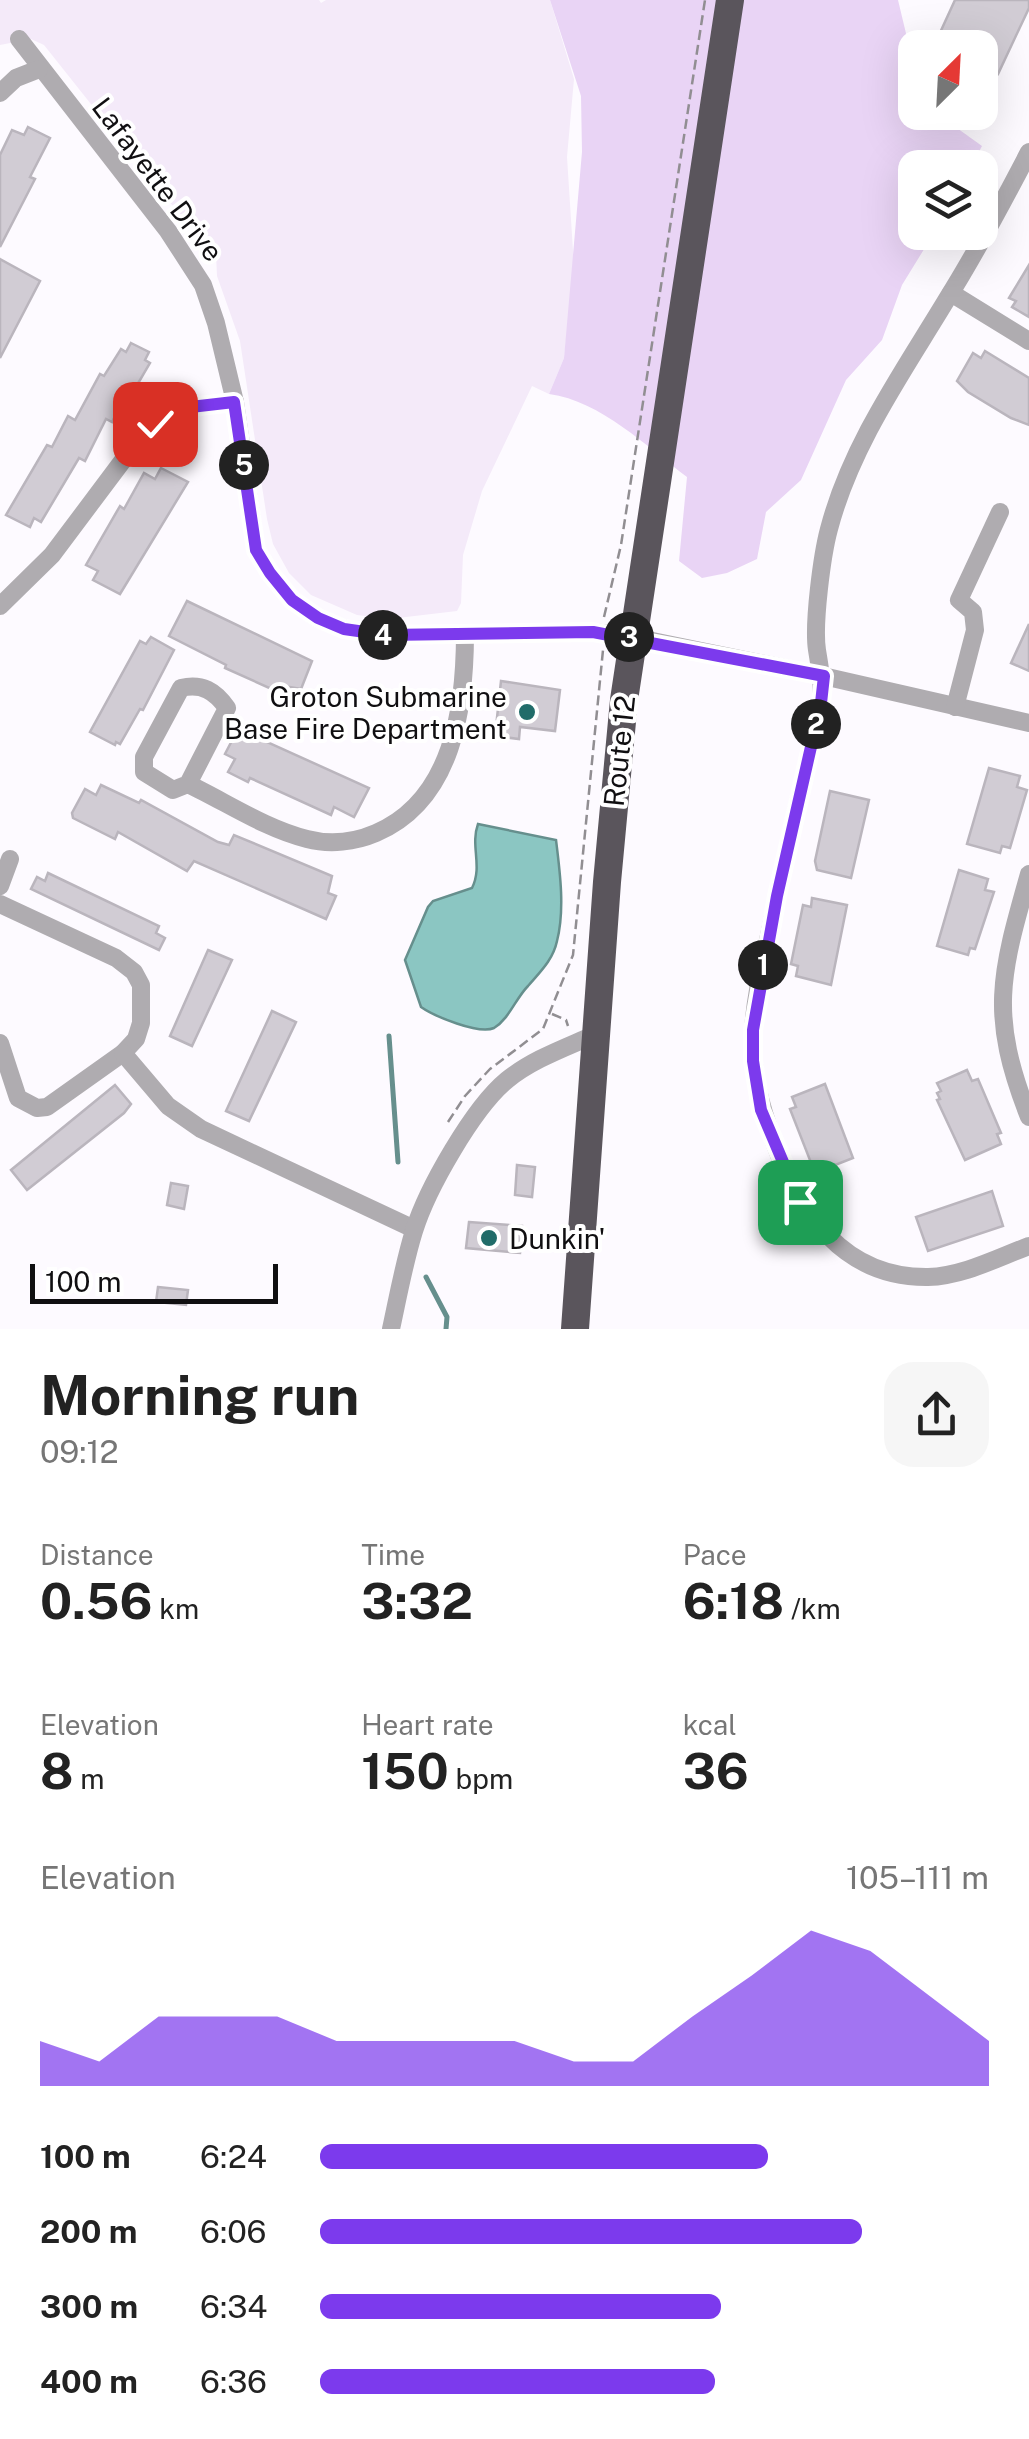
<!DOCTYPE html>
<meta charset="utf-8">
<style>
body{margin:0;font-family:"Public Sans",sans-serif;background:#f6f6f6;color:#222;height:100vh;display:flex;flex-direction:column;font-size:38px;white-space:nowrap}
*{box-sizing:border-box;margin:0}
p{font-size:32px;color:#767676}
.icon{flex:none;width:55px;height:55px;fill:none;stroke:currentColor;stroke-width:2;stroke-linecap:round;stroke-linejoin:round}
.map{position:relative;height:1329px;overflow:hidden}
.drawer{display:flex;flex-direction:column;background:#fff;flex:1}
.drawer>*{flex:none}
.needle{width:65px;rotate:24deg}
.fabs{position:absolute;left:898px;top:30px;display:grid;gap:20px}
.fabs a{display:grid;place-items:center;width:100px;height:100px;border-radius:20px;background:#fff;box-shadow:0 10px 40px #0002;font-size:50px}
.scale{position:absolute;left:30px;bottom:25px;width:248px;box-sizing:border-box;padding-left:10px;border:5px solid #100f11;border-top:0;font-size:28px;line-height:35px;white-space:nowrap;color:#100f11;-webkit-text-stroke:8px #fff;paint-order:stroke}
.pin{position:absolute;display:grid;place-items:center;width:85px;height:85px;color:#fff;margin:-42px;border-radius:20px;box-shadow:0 5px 15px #0006}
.km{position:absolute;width:50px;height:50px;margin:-25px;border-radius:50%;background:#222;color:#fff;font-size:28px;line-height:50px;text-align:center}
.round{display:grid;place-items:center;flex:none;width:105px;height:105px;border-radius:30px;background:#f6f6f6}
.head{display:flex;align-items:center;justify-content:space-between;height:170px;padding:0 40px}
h1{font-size:55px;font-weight:700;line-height:75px}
.metrics{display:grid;grid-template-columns:repeat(3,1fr);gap:15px;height:170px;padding:10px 40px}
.metrics div{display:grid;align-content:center}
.metrics b{font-size:50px;font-weight:700}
.metrics small{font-size:28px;font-weight:400}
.metrics p{font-size:28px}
.chart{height:280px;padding:20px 40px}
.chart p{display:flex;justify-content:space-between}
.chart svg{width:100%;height:180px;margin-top:10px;fill:#7c3aed;opacity:.7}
ul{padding:0 40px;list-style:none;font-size:32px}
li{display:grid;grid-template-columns:160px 120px 1fr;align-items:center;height:75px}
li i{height:25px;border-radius:12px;background:#7c3aed}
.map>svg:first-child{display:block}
.built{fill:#f4eaf9}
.green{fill:#e9d4f5}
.water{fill:#8bc6c2;stroke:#668f8d;stroke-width:2.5}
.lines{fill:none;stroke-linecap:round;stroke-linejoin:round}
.stream{stroke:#668f8d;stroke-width:5}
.building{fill:#d1ccd4;stroke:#bab5bd;stroke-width:2.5}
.path{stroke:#918e92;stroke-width:2.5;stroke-dasharray:10 5;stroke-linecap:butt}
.minor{stroke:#afacb0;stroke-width:18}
.highway{stroke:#5a555c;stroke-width:28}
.route-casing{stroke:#fff;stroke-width:20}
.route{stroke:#7c3aed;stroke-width:12}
.poi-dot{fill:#216c69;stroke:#fff;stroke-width:4}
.labels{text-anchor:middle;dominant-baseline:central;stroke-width:8;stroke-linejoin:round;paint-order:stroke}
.street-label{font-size:28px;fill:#100f11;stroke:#fff}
.poi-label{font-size:28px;fill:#100f11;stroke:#fff;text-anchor:end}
</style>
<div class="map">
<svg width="1029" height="1329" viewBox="0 0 1029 1329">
<rect width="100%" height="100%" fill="#fdfaff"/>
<polygon class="built" points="0,0 319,0 321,3 326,0 550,0 574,79 567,157 574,266 564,358 549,394 532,386 482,491 463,555 461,603 457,611 389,619 357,615 311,595 289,573 273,544 267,519 240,341 217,276 216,254 164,196 44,45 31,39 0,45"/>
<path class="green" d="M550 0H898L915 71V112L936 113 982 146 971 167 915 168V232L934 233 902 285 882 340 846 380 801 480 766 512 757 559 727 573 702 578 679 561 687 477C647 447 601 401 549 394L564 358 582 152 581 96Z"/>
<path class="water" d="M478 824 556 840C560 872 565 910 557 941 553 960 540 972 528 986 516 998 509 1019 494 1028 479 1035 434 1016 421 1007L405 960 428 907 433 901 472 888C483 866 470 846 478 824Z"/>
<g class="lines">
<g class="stream">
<polyline points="389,1036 398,1162"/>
<polyline points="426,1277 447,1317 446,1329"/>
</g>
</g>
<g class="building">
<polygon points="955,0 1029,0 1029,8 998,74 980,66 980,48 933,48"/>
<polygon points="28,127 50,138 30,177 35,179 0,247 0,155 12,130 24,135"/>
<polygon points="0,259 40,281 0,358"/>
<polygon points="1029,265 1029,317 1012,307 1016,301 1009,298"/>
<polygon points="131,343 149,352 145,360 150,363 119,416 116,414 112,422 106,419 85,461 79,458 41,522 34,518 30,527 6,515 47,445 52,447 68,416 75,420 100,374 104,376 121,349 126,352"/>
<polygon points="985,351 1029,378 1029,425 1011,418 968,392 957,381 973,353 981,358"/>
<polygon points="161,468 188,482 120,594 93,580 98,571 86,565 120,506 124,509 144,473 155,479"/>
<polygon points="187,601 312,661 301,689 289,687 285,695 225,668 226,665 169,636"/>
<polygon points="1029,624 1029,671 1011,663"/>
<polygon points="151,637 174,650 143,710 140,709 120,744 116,742 115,745 90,732 140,641 146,644"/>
<polygon points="501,681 560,690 555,731 520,727 519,739 495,736"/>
<polygon points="238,729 369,788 354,817 334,807 331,815 250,778 248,782 228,772 235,759 225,754"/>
<polygon points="989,768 1020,776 1017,787 1027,790 1010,848 1002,846 1000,853 967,844"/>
<polygon points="101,785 139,803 141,800 218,842 229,845 234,835 332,876 328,893 336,896 326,919 194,861 187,871 118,832 115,839 73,818 72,813 85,789 96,795"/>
<polygon points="830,791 869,800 851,878 817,870 815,861"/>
<polygon points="959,870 988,879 985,890 994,892 975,949 970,948 968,955 937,946"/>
<polygon points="48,873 159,926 156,933 165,938 159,950 31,889 37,877 45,881"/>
<polygon points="812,898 847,905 831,985 796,976 798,966 791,964 803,905 811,907"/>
<polygon points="208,950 232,960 192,1046 170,1036"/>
<polygon points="272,1011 296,1022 249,1121 226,1111"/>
<polygon points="967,1070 972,1081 978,1079 1001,1133 997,1134 1001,1144 965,1160 937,1100 940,1099 937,1093 941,1091 937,1083"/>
<polygon points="825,1084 853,1158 815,1173 790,1109 796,1107 792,1097"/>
<polygon points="115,1085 131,1104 124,1113 27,1190 11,1170"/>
<polygon points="517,1165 535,1167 532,1197 515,1195"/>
<polygon points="171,1183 188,1186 184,1209 167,1205"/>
<polygon points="992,1191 1003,1226 928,1251 916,1217"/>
<polygon points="469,1222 522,1226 520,1253 466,1248"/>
<polygon points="158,1287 188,1290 186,1305 156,1302"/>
</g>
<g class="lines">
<g class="path">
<polyline points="604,617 621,545 705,0"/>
<polyline points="552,1014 566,1020 568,1026"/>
<polyline points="448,1122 465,1096 490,1069 543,1029 573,955 603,650"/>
</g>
<g class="minor">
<polyline points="19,39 168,231 203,285 216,323 235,402 256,549 270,573 292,600 317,618 345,629 386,635 593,632 633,637 823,676 1029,723"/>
<polyline points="0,93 16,78 39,69"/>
<path d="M1029 152C1003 202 977 251 947 299 903 372 851 445 829 529 822 555 813 624 817 650 820 669 823 683 821 703 804 777 786 851 771 926 764 960 755 996 753 1031 751 1071 760 1105 774 1142 800 1213 843 1278 928 1277 963 1276 997 1258 1029 1246"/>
<polyline points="951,293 1029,341"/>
<polyline points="0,606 52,555 136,443 155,423 182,408 235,402"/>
<polyline points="955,707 975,630 973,612 959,600 1000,512"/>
<path d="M188 784 227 708C215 691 202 683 181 688L144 757V772L173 790 188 784C226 802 266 829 307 839 330 845 355 842 376 833 453 800 465 708 465 633"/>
<path d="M1029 874C1000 976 989 1015 1029 1117"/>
<polyline points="0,886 10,859"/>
<polyline points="0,904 116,958 134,972 141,985 141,1023 136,1039 123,1053 47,1107 37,1108 18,1098 0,1043"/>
<polyline points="123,1053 168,1106 201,1129 414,1229"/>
<path d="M391 1329C398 1297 404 1263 414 1231 427 1189 473 1108 507 1080 533 1059 565 1048 596 1034"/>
</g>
<polyline class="highway" points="575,1329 607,882 624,700 730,0"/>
</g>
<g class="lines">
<defs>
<polyline id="route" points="155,424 182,408 234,402 256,550 270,573 292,600 318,618 344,629 386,635 593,632 824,676 821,703 777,896 753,1030 753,1061 761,1110 800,1202"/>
</defs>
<use href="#route" class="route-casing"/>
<use href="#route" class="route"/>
</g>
<g class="poi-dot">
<circle cx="527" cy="712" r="10"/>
<circle cx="489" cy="1238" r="10"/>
</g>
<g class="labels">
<g class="street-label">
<text transform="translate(158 179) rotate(53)">Lafayette Drive</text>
<text transform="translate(619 751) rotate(-84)">Route 12</text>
</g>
<g class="poi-label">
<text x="507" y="696">Groton Submarine<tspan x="507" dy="32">Base Fire Department</tspan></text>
<text x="509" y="1238" text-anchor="start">Dunkin'</text>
</g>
</g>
</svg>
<div class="fabs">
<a><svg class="needle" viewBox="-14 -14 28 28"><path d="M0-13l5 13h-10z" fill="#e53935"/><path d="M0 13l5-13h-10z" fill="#767676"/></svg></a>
<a><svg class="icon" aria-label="layers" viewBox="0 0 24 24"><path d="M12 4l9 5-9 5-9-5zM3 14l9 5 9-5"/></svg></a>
</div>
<div class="scale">100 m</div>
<div class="pin" style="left:800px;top:1202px;background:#1e9e55"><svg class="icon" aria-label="arrive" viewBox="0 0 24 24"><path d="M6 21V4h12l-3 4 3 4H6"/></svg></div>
<div class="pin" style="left:155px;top:424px;background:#d93025"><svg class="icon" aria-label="check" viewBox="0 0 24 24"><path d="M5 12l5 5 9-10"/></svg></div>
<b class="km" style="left:763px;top:965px">1</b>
<b class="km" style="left:816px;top:724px">2</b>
<b class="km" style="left:629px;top:637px">3</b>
<b class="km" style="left:383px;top:635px">4</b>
<b class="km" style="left:244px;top:465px">5</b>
</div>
<section class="drawer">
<div class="head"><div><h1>Morning run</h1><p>09:12</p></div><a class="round"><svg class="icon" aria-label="share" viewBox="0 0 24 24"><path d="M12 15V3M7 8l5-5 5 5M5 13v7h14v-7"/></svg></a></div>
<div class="metrics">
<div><p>Distance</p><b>0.56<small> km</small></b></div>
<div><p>Time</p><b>3:32</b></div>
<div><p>Pace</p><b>6:18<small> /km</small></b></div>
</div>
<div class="metrics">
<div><p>Elevation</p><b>8<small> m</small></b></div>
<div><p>Heart rate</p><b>150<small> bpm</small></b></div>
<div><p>kcal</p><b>36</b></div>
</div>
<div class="chart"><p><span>Elevation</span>105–111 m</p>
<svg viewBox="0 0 160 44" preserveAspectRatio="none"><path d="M0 44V33L10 38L20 27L30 27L40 27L50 33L60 33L70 33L80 33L90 38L100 38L110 27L120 17L130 6L140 11L150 22L160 33V44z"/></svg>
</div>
<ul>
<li><b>100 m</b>6:24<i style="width:67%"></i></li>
<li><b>200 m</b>6:06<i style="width:81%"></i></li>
<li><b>300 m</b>6:34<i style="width:60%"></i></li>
<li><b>400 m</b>6:36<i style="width:59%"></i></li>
</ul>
</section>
